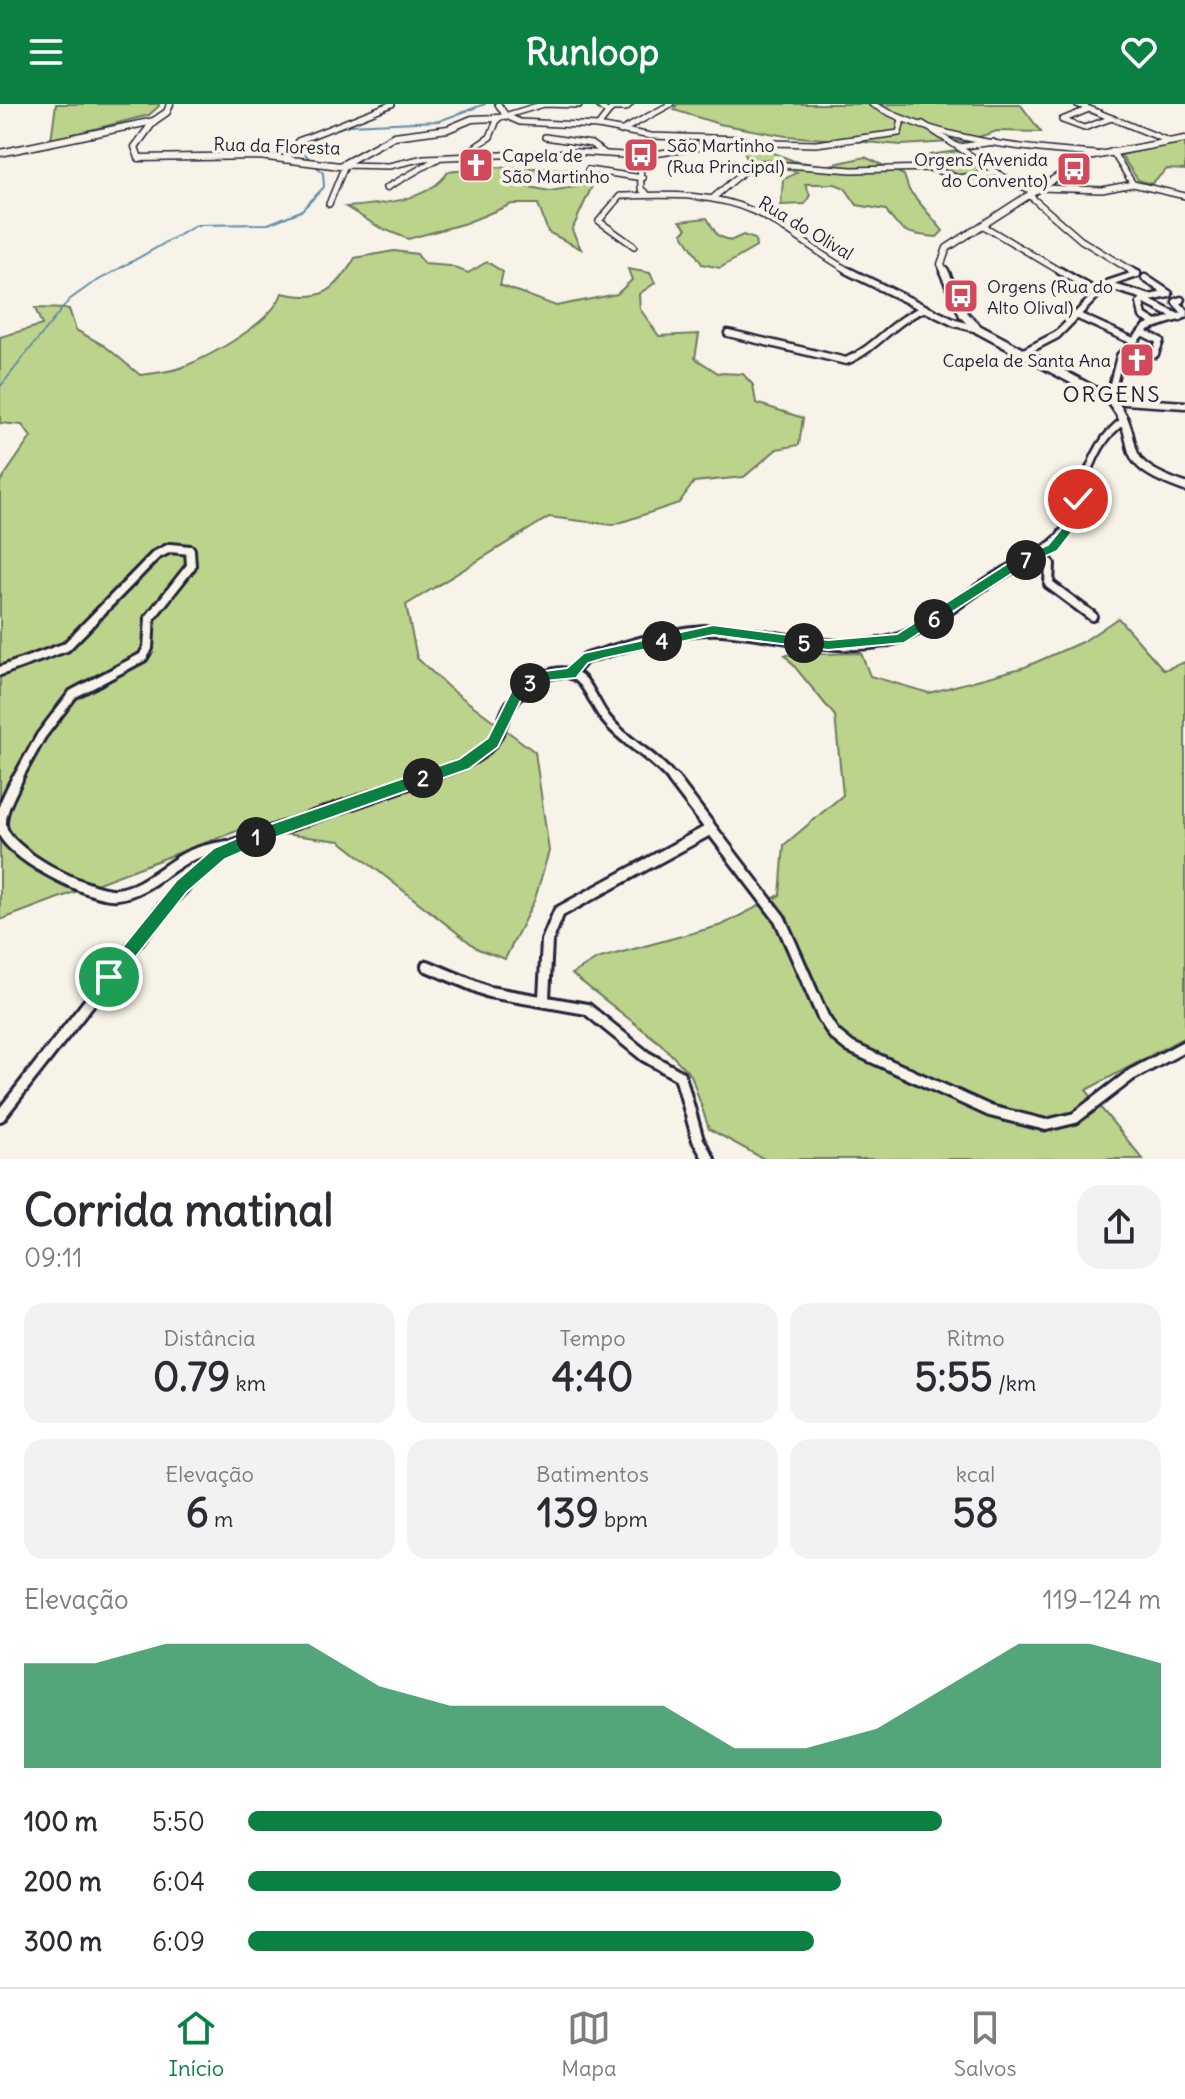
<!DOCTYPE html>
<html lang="pt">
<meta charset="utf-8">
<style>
body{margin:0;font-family:Delius,sans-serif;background:#f2f2f3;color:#2b2b33;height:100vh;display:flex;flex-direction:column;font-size:30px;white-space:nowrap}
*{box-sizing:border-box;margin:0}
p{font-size:26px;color:#7c7c81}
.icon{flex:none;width:44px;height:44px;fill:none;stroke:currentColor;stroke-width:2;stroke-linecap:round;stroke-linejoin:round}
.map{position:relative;height:1055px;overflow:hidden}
.details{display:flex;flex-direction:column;background:#fff;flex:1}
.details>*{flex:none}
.pin{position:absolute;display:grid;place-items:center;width:68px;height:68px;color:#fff;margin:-34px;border:4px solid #fff;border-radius:50%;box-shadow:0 2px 8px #0007}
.km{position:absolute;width:40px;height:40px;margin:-20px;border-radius:50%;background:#222;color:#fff;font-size:22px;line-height:40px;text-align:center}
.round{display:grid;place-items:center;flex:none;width:84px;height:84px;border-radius:24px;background:#f2f2f3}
.summary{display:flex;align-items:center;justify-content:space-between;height:136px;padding:0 24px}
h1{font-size:44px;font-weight:700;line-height:60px}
.metrics{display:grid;grid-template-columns:repeat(3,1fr);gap:12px;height:136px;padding:8px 24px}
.metrics div{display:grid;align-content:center;border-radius:20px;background:#f2f2f3;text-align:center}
.metrics b{font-size:40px;font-weight:700}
.metrics small{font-size:22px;font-weight:400}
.metrics p{font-size:22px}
.chart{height:224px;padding:16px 24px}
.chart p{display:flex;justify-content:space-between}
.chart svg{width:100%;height:144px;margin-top:8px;fill:#0b8043;opacity:.7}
ul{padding:0 24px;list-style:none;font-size:26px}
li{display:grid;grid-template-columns:128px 96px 1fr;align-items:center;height:60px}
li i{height:20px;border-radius:10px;background:#0b8043}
header{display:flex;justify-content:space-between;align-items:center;height:104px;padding:0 24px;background:#0b8043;color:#fff;font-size:36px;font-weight:700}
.tabs{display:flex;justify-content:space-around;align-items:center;height:112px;border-top:2px solid #e1e1e2;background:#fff;font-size:22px;color:#7c7c81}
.tabs a{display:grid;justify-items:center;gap:4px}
.tabs .on{color:#0b8043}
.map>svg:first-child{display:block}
.green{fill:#bbd38a;stroke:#6e7a62;stroke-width:2}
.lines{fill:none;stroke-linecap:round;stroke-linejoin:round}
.stream{stroke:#628da6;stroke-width:2}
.minor-far3-casing{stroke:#22223b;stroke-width:8}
.minor-far2-casing{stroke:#22223b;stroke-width:11}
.minor-far1-casing{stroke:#22223b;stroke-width:14}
.minor-casing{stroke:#22223b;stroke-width:16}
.tertiary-far1-casing{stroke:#22223b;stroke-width:9}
.tertiary-casing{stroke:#22223b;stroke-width:13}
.minor-far3{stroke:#f7f3e8;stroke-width:5}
.minor-far2{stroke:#f7f3e8;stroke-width:6}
.minor-far1{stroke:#f7f3e8;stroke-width:8}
.minor{stroke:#f7f3e8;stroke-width:10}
.tertiary-far1{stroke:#f7f3e8;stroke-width:6}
.tertiary{stroke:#f7f3e8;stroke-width:8}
.route{fill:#0b8043;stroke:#fff;stroke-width:2}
.labels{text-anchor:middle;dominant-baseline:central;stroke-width:7;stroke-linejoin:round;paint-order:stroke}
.far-poi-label{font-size:18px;fill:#22223b;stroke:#f7f3e8;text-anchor:start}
.far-street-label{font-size:18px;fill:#22223b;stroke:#f7f3e8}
.far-quarter-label{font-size:22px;letter-spacing:2px;fill:#22223b;stroke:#f7f3e8}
</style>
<header><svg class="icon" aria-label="menu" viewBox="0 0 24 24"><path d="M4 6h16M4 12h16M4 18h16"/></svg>Runloop<svg class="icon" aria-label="heart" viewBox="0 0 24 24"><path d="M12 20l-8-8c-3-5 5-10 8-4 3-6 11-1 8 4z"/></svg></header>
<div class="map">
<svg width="1185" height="1055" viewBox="0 0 1185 1055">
<rect width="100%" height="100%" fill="#f7f3e8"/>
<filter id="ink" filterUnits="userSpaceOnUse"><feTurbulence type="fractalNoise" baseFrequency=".0125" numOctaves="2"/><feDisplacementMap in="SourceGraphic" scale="16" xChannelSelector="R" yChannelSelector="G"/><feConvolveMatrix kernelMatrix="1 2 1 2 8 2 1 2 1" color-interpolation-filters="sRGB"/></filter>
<g filter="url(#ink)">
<g class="green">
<polygon points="56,0 159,0 159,2 149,11 51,36"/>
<polygon points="677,0 1020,0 1041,28 997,27 966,37 902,41 786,32 719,20 674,6"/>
<polygon points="1185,35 1185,66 1167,65 1151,80 1138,76 1121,51"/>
<path d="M743 43H759L794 57 826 62 865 53 904 71 909 86 943 127 937 133C911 131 899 129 886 106L857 101 845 84 835 80H805L810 91 805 100 781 101 783 76 797 68 747 55Z"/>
<polygon points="963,46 993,68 959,73 930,51"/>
<path d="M493 63 570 65 519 81 550 87 593 80 572 126 581 145 548 128 538 100H512L466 119 408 135 379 123 346 103C380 100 428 98 448 68Z"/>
<polygon points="707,114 717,131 730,137 743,131 755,135 756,143 720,164 702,160 682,129 687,124 680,117"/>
<path d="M394 147 417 150 424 160 450 162 468 169 487 158 503 168 500 181 556 202 617 190 632 176 628 165 650 169 655 179 639 190 640 205 659 232 699 230 695 254 718 269 743 270 753 281 756 299 803 314 799 341 777 345 744 373 694 378 679 399 613 421 549 413 406 501 417 554 448 583 535 648 549 747 535 795 505 855 478 845 340 737 242 725 0 816V378L31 333 22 321 0 319V233L42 221 35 204 69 205 76 226 105 242 140 271C154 269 171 268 183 263 212 251 272 219 282 189 322 198 335 188 355 154Z"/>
<polygon points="1118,514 1164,566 1185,558 1185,933 1086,986 1143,1055 764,1055 709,1025 691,971 661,940 572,870 597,855 722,821 780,791 784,741 843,691 835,612 785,551 861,549 870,572 929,589 1025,563 1084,537"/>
</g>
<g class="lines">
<g class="stream">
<polyline points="330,27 349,21 439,17 485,0"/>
<polyline points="0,283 69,196 90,181 197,121 268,120 301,107 324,83 323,69 299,44 304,37"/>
</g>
<defs>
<g id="minor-far3">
<polyline points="498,0 506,12 520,18 598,22 651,32 742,35"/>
<polyline points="597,0 608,9"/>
<path d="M872 0C937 36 1022 45 1096 50"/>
<polyline points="1077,0 1171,38"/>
<polyline points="1089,5 1062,16 1084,24 1112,14"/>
<polyline points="923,20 1008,76 1034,88"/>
<polyline points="598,22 612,4 626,4 630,0"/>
<polyline points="621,27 671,0"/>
<polyline points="545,33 591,40 603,48"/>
<polyline points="768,39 816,40 899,29 902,15"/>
<polyline points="959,43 993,38"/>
<polyline points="1112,47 1133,80"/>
<polyline points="475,51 471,46 490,33 498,14 544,0 579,1"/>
<polyline points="640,52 641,85 647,90"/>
<polyline points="286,56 298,37 392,0"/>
<polyline points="588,66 643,74"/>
<polyline points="386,84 439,54"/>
<polyline points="1040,84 1102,86 1133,80 1185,92"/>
<polyline points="1029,91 1081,136 1135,169"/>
<polyline points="713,94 749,63 761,59 852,66 931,64 958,74 996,69"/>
<polyline points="329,100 345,61 389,62 424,54 576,48 640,52 722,40 773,40"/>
<polyline points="982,121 1063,169"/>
<path d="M634 142 599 117 620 92C665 91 711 88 753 107 787 122 818 151 853 169"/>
</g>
<g id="minor-far2">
<polyline points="848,167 955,219 978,225"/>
<polyline points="1060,167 1098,189"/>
<polyline points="1131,167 1137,170"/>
<polyline points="1107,181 1150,194 1169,190 1145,174"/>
<polyline points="1144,195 1140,199 1143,212 1156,220"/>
<polyline points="1143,196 1180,214"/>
<polyline points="1181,196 1176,198 1185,208"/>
<polyline points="1076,211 1133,237"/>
<polygon points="1142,228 1160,237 1155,250 1127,245"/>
<polyline points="1142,228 1147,223 1185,211"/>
<path d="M728 229 846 257C876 245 893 216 924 205"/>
<polyline points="1024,248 1057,231 1107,180 1137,170"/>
<polyline points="1111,288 1120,252 1127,245"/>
<polyline points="1124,297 1185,301"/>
<path d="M1082 388C1089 362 1101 331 1125 316"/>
</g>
<g id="minor-far1">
<polyline points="1042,450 1050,460 1049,480 1092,512"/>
<polyline points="0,567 66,543 156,451 170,444 190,446 191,462 150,514 148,544 143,553 73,590 41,632 16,677"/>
<path d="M571 570 584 555C626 542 676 524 720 526 776 529 833 550 889 537 930 527 962 493 998 472 1048 443 1065 448 1082 386"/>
<path d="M415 677C441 668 474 661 492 639 501 629 503 612 511 600 524 580 562 554 583 578 592 589 597 604 606 615 625 639 655 652 674 677"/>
</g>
<g id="minor">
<path d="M17 675C11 688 0 706 1 721 3 749 91 793 117 790 144 787 164 765 187 753 200 747 214 744 228 742"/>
<polyline points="673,675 780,815 823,913 834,930 850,943 990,1007 1046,1021 1075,1014 1131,971 1185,942"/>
<polyline points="427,862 489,888 587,905 645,952 680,972 698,1036 709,1055"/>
<polyline points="544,894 547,837 559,808 711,725"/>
<polyline points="0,1012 164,803 202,764 236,740 421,675"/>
</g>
<g id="tertiary-far1">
<polyline points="154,17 135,43 139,54 259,52 340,62 394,32 448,25 472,15 498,14"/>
<polyline points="0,49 154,17 167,8 170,0"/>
<polyline points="945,169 941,160 947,144 1088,53 1185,35"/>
</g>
<path id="tertiary" d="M944 167 964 211 978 225 1111 296C1148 342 1107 356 1185 383"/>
</defs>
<use href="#minor-far3" class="minor-far3-casing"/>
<use href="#minor-far2" class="minor-far2-casing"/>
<use href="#minor-far1" class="minor-far1-casing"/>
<use href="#minor" class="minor-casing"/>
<use href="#tertiary-far1" class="tertiary-far1-casing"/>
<use href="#tertiary" class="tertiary-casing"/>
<use href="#minor-far3" class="minor-far3"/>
<use href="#minor-far2" class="minor-far2"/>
<use href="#minor-far1" class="minor-far1"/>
<use href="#minor" class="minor"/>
<use href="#tertiary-far1" class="tertiary-far1"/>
<use href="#tertiary" class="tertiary"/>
</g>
</g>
<polygon class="route" points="1074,392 1084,395 1079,419 1057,447 1022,463 904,539 828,546 713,531 605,554 588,559 576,574 545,577 522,594 498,643 469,665 271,735 225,755 187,788 115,879 103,879 103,867 176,777 214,744 268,721 459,655 488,634 512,586 537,568 567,564 584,549 713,521 828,536 897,530 1013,456 1048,441 1067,418"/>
<defs>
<symbol id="bus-square" viewBox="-11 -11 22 22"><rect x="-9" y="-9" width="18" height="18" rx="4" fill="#d1495b" stroke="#f7f3e8"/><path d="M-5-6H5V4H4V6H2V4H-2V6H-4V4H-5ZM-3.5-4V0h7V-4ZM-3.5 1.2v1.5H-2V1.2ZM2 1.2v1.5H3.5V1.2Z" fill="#fff"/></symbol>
<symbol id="church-square" viewBox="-11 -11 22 22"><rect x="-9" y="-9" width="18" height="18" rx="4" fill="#d1495b" stroke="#f7f3e8"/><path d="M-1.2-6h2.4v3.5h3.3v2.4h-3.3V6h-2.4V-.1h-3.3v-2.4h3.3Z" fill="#fff"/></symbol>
</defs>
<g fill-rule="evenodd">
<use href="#bus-square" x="621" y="31" width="40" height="40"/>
<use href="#church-square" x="456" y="41" width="40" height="40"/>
<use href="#bus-square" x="1054" y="45" width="40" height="40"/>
<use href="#bus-square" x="941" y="172" width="40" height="40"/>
<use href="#church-square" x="1117" y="236" width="40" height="40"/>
</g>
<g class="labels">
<g class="far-poi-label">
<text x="667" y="41">São Martinho<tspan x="667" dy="21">(Rua Principal)</tspan></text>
<text x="502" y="51">Capela de<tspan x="502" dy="21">São Martinho</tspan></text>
<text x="1048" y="55" text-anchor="end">Orgens (Avenida<tspan x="1048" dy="21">do Convento)</tspan></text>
<text x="987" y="182">Orgens (Rua do<tspan x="987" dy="21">Alto Olival)</tspan></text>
<text x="1111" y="256" text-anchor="end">Capela de Santa Ana</text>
</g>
<g class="far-street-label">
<text transform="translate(277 42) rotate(2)">Rua da Floresta</text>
<text transform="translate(806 124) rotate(31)">Rua do Olival</text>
</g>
<g class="far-quarter-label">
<text x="1112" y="290">ORGENS</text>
</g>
</g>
</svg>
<div class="pin" style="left:109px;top:873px;background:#1e9e55"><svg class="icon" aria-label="arrive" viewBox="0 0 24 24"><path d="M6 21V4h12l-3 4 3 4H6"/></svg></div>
<div class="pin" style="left:1078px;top:395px;background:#d93025"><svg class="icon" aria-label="check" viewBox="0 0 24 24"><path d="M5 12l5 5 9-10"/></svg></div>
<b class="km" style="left:256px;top:733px">1</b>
<b class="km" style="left:423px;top:674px">2</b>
<b class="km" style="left:530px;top:579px">3</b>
<b class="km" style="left:662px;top:537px">4</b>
<b class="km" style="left:804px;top:539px">5</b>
<b class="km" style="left:934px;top:515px">6</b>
<b class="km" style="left:1026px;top:456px">7</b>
</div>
<section class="details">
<div class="summary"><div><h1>Corrida matinal</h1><p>09:11</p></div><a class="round"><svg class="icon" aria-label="share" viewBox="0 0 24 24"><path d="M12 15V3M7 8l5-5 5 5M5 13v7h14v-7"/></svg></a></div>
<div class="metrics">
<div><p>Distância</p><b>0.79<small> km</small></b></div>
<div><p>Tempo</p><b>4:40</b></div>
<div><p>Ritmo</p><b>5:55<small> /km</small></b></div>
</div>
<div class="metrics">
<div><p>Elevação</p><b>6<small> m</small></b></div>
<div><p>Batimentos</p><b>139<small> bpm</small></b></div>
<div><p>kcal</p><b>58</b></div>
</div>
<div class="chart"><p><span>Elevação</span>119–124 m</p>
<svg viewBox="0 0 160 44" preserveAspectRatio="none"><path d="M0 44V12L10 12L20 6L30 6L40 6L50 19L60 25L70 25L80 25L90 25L100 38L110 38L120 32L130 19L140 6L150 6L160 12V44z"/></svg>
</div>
<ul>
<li><b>100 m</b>5:50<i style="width:76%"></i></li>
<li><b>200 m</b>6:04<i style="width:65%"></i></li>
<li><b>300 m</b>6:09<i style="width:62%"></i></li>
</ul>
</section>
<nav class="tabs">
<a class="on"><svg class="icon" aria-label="home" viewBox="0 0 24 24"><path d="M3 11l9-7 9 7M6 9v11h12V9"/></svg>Início</a>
<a><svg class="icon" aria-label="map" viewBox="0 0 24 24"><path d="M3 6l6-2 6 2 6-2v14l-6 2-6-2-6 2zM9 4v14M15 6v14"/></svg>Mapa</a>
<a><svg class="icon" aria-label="saved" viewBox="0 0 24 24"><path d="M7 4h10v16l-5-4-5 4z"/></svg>Salvos</a>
</nav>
